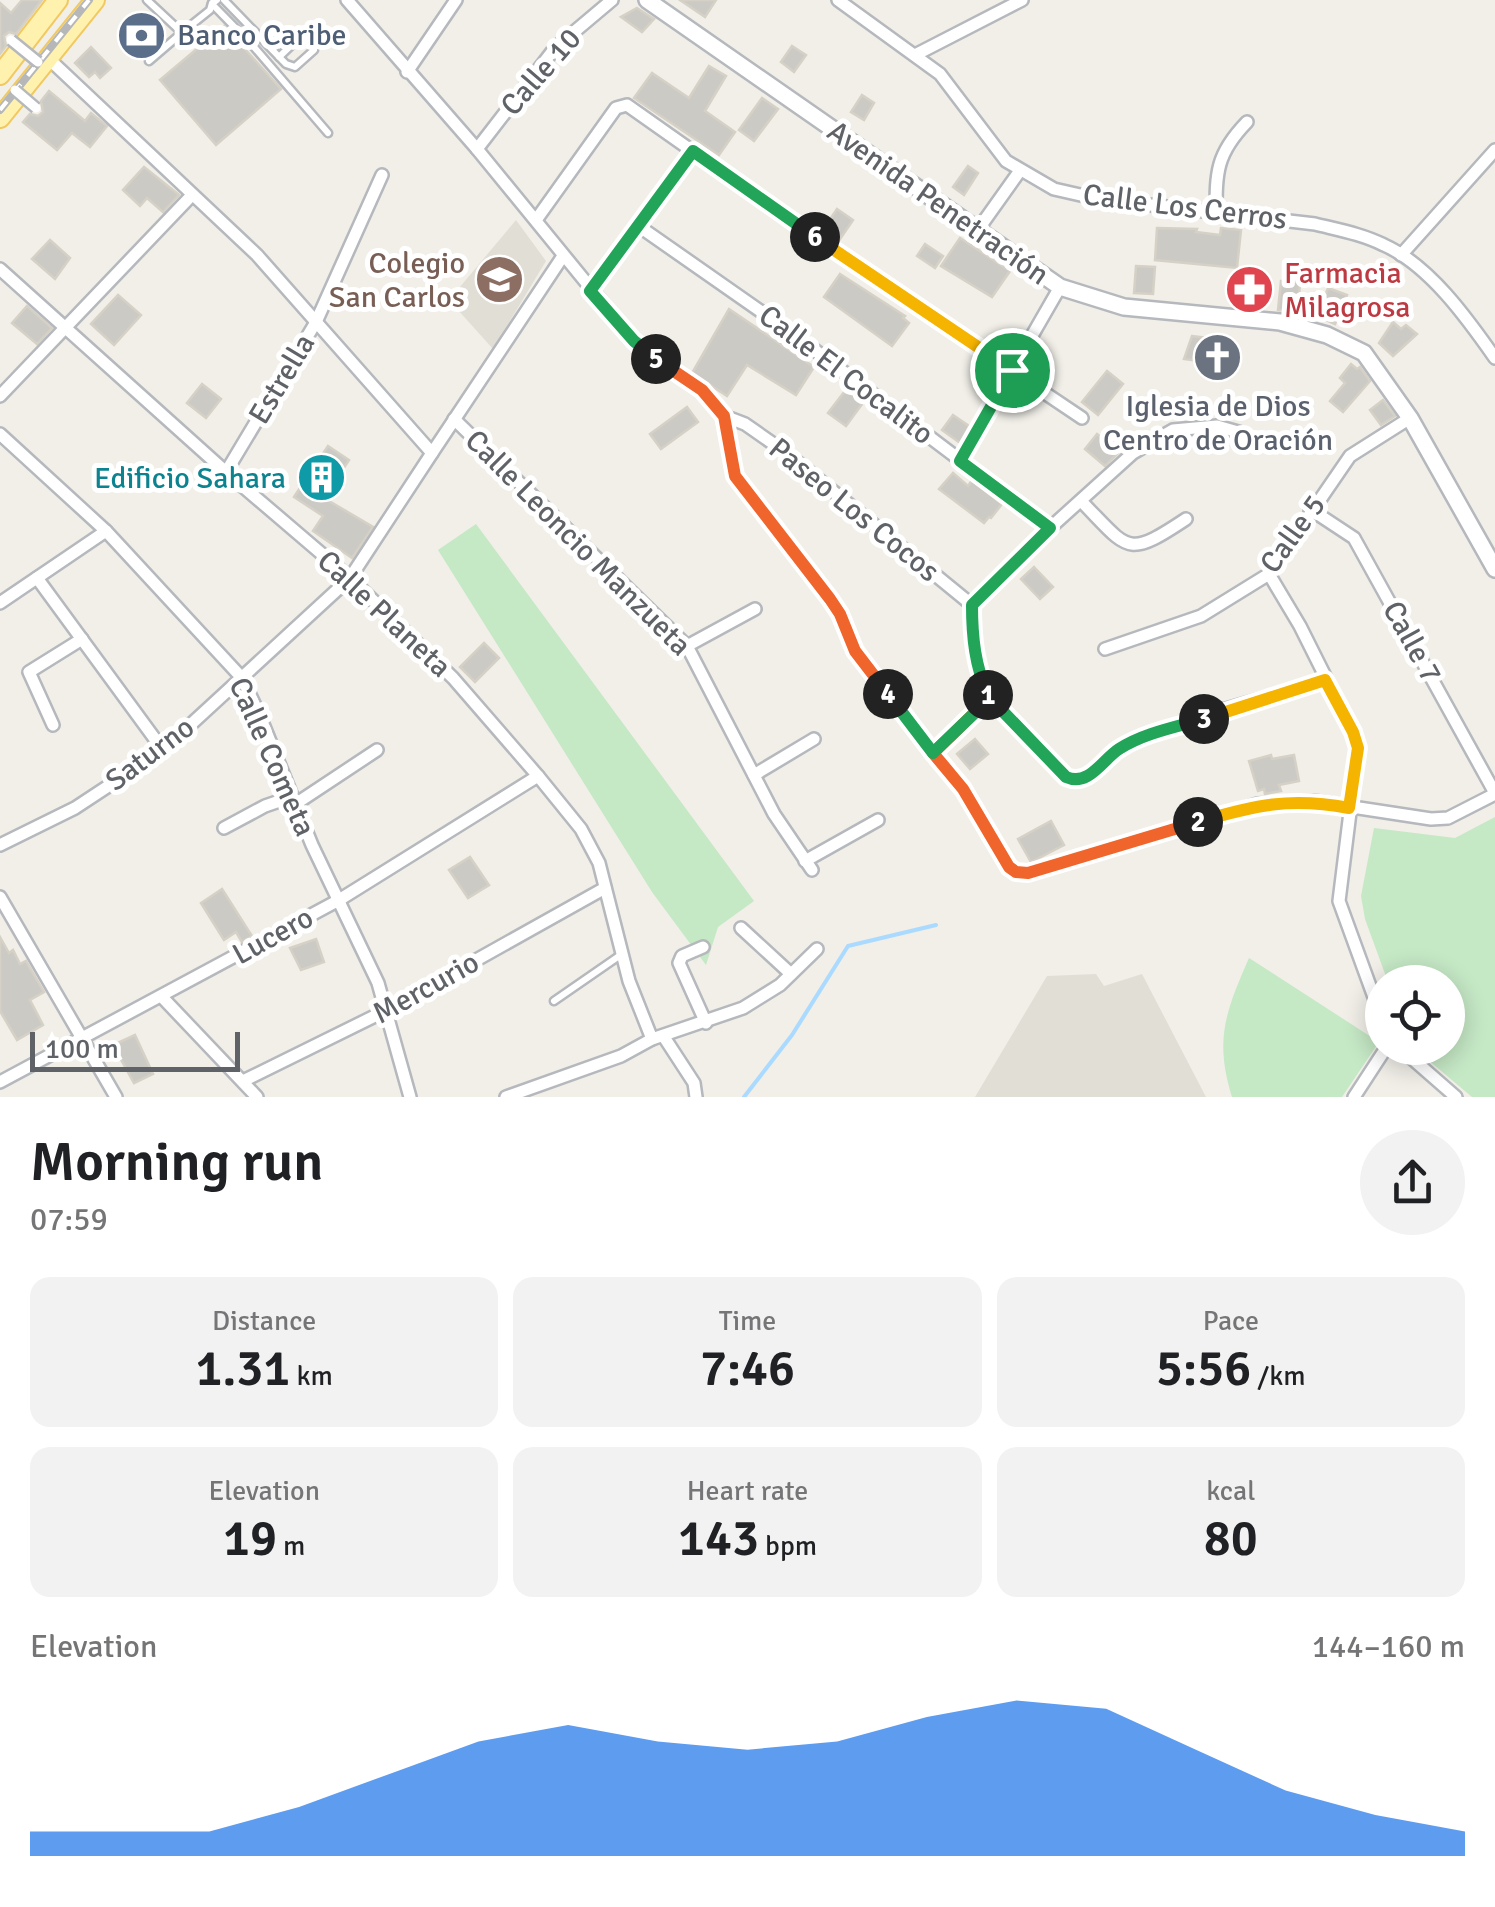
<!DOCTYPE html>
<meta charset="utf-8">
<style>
body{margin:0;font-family:Signika,sans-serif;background:#f2f2f2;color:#202124;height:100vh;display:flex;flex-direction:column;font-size:38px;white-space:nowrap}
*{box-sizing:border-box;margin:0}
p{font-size:32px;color:#757577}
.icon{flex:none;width:55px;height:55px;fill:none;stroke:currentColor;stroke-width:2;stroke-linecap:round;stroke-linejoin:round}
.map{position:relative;height:1097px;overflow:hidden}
.side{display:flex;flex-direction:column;background:#fff;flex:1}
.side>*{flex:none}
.controls{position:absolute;left:1365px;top:965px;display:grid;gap:20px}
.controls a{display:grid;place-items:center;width:100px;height:100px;border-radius:50%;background:#fff;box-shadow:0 5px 25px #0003;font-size:50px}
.scale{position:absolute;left:30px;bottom:25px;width:210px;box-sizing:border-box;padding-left:10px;border:5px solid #5f6368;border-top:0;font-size:28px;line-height:35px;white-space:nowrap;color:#5f6368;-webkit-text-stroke:8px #fff;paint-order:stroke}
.pin{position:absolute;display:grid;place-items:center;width:85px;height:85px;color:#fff;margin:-42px;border:5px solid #fff;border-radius:50%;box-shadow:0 2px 10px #0007}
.km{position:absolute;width:50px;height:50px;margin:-25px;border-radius:50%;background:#222;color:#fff;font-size:28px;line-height:50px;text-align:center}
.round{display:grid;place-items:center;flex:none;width:105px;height:105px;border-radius:52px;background:#f2f2f2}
.headline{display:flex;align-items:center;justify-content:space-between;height:170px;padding:0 30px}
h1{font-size:55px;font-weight:600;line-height:75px}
.metrics{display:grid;grid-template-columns:repeat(3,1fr);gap:15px;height:170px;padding:10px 30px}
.metrics div{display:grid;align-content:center;border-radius:20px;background:#f2f2f2;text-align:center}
.metrics b{font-size:50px;font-weight:600}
.metrics small{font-size:28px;font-weight:400}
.metrics p{font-size:28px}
.chart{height:280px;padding:20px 30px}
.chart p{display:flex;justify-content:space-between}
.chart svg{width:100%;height:180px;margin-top:10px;fill:#1a73e8;opacity:.7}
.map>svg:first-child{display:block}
.education{fill:#e1ded6}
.green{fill:#c5e8c5}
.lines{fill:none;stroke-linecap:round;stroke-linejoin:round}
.stream{stroke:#aadaff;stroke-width:4}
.building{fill:#cccac5;stroke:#d6d1c6;stroke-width:2.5}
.service-casing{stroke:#b5b8bc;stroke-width:11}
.minor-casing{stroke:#b5b8bc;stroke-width:16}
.tertiary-casing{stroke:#b5b8bc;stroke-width:20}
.primary-casing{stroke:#f2c960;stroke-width:22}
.service{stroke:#fff;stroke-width:6}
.minor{stroke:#fff;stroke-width:11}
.tertiary{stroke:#fff;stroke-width:15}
.primary{stroke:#fff2af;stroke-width:18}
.rail-casing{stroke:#b6b7b8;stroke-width:8}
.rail{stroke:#fff;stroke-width:4;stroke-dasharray:11;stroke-linecap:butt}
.pedestrian-bridge-casing{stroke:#b5b8bc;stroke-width:14;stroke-linecap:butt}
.pedestrian-bridge{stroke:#fff;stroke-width:9}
.split-1-casing{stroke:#fff;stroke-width:20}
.split-2-casing{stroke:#fff;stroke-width:20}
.split-3-casing{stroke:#fff;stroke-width:20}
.split-4-casing{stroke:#fff;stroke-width:20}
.split-5-casing{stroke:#fff;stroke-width:20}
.split-6-casing{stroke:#fff;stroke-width:20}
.split-7-casing{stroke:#fff;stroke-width:20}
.split-1{stroke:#22a559;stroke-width:12}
.split-2{stroke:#f0652b;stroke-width:12}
.split-3{stroke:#f5b400;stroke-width:12}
.split-4{stroke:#22a559;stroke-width:12}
.split-5{stroke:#f0652b;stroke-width:12}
.split-6{stroke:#22a559;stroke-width:12}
.split-7{stroke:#f5b400;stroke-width:12}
.labels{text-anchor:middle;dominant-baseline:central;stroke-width:10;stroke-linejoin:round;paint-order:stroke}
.service-label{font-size:30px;fill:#4e5e75;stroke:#fff;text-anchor:start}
.street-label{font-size:30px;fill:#5f6368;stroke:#fff}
.education-label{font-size:30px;fill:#785e54;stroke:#fff;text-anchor:end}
.health-label{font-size:30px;fill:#be3a42;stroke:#fff;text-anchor:start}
.worship-label{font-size:30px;fill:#5b616d;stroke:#fff}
.culture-label{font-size:30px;fill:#0d838f;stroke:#fff;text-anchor:end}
</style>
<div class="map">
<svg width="1495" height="1097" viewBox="0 0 1495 1097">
<rect width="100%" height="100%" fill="#f1efe8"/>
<g class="education">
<polygon points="516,220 546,261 493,349 449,300"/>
<polygon points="1096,974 1104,986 1142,974 1206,1097 975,1097 1047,976"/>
</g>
<g class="green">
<polygon points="476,524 754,901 718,927 706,965 652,892 438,550"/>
<polygon points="1495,817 1495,1097 1472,1097 1414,1048 1448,1048 1448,982 1388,982 1365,919 1361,896 1374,828 1455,838"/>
<path d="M1249 958 1379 1042 1342 1097H1232C1214 1039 1226 1011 1249 958Z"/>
</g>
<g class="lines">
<polyline class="stream" points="744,1097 792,1035 848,946 936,925"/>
</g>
<g class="building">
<polygon points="22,0 42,0 16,34 9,32 4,36 6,46 0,54 0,3 11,13"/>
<polygon points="680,0 716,0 705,17"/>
<polygon points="637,8 654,19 642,32 621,17"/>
<polygon points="144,15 163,35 140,56 122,36"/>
<polygon points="224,26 281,89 216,145 160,80"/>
<polygon points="792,46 806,55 794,72 781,62"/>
<polygon points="91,47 111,68 100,78 95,72 89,77 75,63"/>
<polygon points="709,66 726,76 705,111 735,132 719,155 634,98 652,73 689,98"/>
<polygon points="49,91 85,121 91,113 107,126 90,147 72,133 57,150 23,122 30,114 38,116 43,112 41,101"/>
<polygon points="862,95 874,103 864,120 851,112"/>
<polygon points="762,98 778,109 754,141 739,130"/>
<polygon points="968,166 978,173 964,195 953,187"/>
<polygon points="144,167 179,195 163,212 147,198 140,206 123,190"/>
<polygon points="837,209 853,220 838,242 822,231"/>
<polygon points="1157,228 1197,229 1196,232 1220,235 1221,228 1241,230 1237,268 1155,260"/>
<polygon points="960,238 1010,271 992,297 941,266"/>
<polygon points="50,240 70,258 55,279 32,259"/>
<polygon points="925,244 943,256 935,268 917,256"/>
<polygon points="1136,266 1155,267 1153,294 1134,293"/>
<polygon points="840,274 905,316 903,318 909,323 892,346 824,297"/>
<polygon points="1241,275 1259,277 1256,306 1238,304"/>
<polygon points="1281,281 1300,282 1298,313 1278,310"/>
<polygon points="1328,288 1347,295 1335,324 1317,316"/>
<polygon points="118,295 141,315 114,345 91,324"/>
<polygon points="27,306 52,328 37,344 12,323"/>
<polygon points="729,309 814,367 796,395 747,365 727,396 692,373"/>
<polygon points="1393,322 1401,329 1406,325 1417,334 1393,356 1379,343"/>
<polygon points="1192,336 1232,341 1224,378 1204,374 1207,362 1184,359"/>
<polygon points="1351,364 1357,369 1360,367 1370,381 1343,412 1330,401 1345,383 1340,378"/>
<polygon points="1107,371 1123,384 1098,415 1082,402"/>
<polygon points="202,384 221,399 206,418 187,403"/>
<polygon points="848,387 865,400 846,426 828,413"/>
<polygon points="1383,400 1395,416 1381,425 1370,410"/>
<polygon points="687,407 698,422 661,449 650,434"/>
<polygon points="953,415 969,426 960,443 942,430"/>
<polygon points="1097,434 1119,452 1105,466 1085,449"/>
<polygon points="328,446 349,460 324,498 373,527 352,558 313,531 323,516 294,497"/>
<polygon points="953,473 968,486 972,480 1002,504 991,518 989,517 984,523 939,489"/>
<polygon points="1034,567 1053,587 1040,599 1021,579"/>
<polygon points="484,643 499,658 475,682 460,667"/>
<polygon points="975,739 988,754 970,769 957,754"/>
<polygon points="1271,755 1272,759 1294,755 1299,781 1279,785 1281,791 1265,794 1264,789 1258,791 1249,761"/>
<polygon points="1051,821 1064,845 1031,862 1018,839"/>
<polygon points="470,857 489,885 468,898 449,870"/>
<polygon points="222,889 252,936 242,942 236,932 224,940 201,903"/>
<polygon points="0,937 9,953 13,950 20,964 26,961 44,992 30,1000 43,1025 17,1040 0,1011"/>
<polygon points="316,939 324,962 301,970 290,948"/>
<polygon points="135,1035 153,1074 134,1083 113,1045"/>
</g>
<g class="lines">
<defs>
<g id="service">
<polyline points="147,0 178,29 185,30 210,10 212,3"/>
<polyline points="217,0 212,4 254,47 328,133"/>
<polyline points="224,0 286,64 295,67 314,50"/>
<polyline points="279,57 301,36"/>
<polyline points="149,61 184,31"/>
<polyline points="554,1001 622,954"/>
</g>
<g id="minor">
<path d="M347 0 477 149 634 341 664 366 702 390 724 416 745 424 785 452 972 605 974 650 979 675 989 698 1066 777C1089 788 1105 756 1124 747 1181 718 1262 700 1325 680"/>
<path d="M838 0 940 74 1006 161 1054 189 1098 199 1315 224C1339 230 1362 234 1384 245 1429 265 1467 318 1495 358"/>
<polyline points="915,55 1022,0"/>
<polyline points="49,59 257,255 432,453 563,256"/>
<polyline points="407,72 456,0"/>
<polyline points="477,149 555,48 612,0"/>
<path d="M1216 215C1216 172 1216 154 1247 122"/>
<polyline points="536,220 616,108 627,105 834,251 1082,418"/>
<polyline points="640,227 796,336 1050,528"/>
<polyline points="977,231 1019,172"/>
<polyline points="1401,255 1495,150"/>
<polyline points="0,269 226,472 350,578 453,678 538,776 581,829 599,863 629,981 652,1039"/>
<polyline points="590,291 693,151"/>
<polyline points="0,396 192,195"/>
<polyline points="724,416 735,477 830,599 840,614 855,651 963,789 1009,867 1016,873 1028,873 1258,804 1313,801 1431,819 1448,818 1495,794"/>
<polyline points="454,419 687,646 774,814 812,870"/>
<polyline points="0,434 106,531 242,678 259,714 312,845 378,983 410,1097"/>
<polyline points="960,461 1060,287"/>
<polyline points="226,472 316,322 382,175"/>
<path d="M1082 502C1129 550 1126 559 1186 519"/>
<polyline points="1310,509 1354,538 1495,793"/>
<polyline points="1269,574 1300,626 1353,732 1358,748 1339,901 1382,1019"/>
<polyline points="37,578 163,750"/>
<polyline points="0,603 106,531"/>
<polyline points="972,605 1050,528 1133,453 1173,430 1217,426 1245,434"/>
<polyline points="687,646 755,609"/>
<polyline points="1105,649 1201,616 1269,574 1350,456 1410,418"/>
<polyline points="53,725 29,672 82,639"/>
<polyline points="933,753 989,698"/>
<polyline points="754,775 814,739"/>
<polyline points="294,805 377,750"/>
<polyline points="224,828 265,806 291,797"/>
<polyline points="0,845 75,808 163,750 350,578 432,453"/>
<polyline points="805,861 878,820"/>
<polyline points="0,897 116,1097"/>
<polyline points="741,928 791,974"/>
<polyline points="703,947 682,956 679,963 706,1023"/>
<polyline points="162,997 257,1097"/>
<polyline points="664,1037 694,1083 696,1097"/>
<polyline points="1400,1048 1456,1097"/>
<polyline points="243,1081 387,1010 605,888"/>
<polyline points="0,1082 339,900 538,776"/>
<polyline points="506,1097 621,1056 652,1039 743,1008 780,985 817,949"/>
<polyline points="1354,1097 1386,1048"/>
</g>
<polyline id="tertiary" points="647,0 1060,287 1124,307 1280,322 1327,335 1364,353 1410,418 1495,569"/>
<g id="primary">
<polyline points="0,75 58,0"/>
<polyline points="0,118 95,0"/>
</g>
</defs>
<use href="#service" class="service-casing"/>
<use href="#minor" class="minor-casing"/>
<use href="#tertiary" class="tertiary-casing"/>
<use href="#primary" class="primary-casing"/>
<use href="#service" class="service"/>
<use href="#minor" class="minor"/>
<use href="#tertiary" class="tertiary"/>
<use href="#primary" class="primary"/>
<defs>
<polyline id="rail" points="0,110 89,0"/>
</defs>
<use href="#rail" class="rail-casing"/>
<use href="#rail" class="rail"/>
<defs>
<g id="pedestrian-bridge">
<polyline points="11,40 38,62"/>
<polyline points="15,90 36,108"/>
</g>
</defs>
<use href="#pedestrian-bridge" class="pedestrian-bridge-casing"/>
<use href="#pedestrian-bridge" class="pedestrian-bridge"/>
</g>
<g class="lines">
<defs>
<path id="split-1" d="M988 695C975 666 972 637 972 605L1050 528 960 461 1012 370"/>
<polyline id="split-2" points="988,695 990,698 933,753 963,789 1009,867 1016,872 1028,873 1198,822"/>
<path id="split-3" d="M1198 822C1255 805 1290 797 1349 808L1358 748 1353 732 1325 680 1204 719"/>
<path id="split-4" d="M888 694 933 753 990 698 1066 777C1089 787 1102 760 1119 749 1144 733 1176 727 1204 719"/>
<polyline id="split-5" points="656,359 702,390 724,416 735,476 830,599 840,614 855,651 888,694"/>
<polyline id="split-6" points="656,359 634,341 590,291 693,151 815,237"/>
<polyline id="split-7" points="815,237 1012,370"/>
</defs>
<use href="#split-1" class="split-1-casing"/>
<use href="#split-2" class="split-2-casing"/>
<use href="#split-3" class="split-3-casing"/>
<use href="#split-4" class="split-4-casing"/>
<use href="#split-5" class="split-5-casing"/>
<use href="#split-6" class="split-6-casing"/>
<use href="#split-7" class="split-7-casing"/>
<use href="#split-1" class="split-1"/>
<use href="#split-2" class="split-2"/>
<use href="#split-3" class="split-3"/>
<use href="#split-4" class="split-4"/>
<use href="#split-5" class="split-5"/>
<use href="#split-6" class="split-6"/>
<use href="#split-7" class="split-7"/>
</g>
<defs>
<symbol id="bank-disc" viewBox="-11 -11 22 22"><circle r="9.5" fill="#5c6f8a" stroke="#fff"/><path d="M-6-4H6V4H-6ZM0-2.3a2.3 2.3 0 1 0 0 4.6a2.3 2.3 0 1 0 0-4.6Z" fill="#fff"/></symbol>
<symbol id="university-disc" viewBox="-11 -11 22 22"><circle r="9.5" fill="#8d6e63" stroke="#fff"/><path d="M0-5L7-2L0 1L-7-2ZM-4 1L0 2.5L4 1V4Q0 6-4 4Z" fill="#fff"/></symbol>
<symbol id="pharmacy-disc" viewBox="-11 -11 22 22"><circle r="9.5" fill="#e0444e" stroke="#fff"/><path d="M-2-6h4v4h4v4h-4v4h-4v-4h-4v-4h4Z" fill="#fff"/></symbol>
<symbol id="church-disc" viewBox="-11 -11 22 22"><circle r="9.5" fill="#6b7280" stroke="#fff"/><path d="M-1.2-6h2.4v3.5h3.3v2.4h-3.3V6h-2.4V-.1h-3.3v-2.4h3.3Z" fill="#fff"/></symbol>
<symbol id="building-disc" viewBox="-11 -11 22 22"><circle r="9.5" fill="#0f9aa8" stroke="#fff"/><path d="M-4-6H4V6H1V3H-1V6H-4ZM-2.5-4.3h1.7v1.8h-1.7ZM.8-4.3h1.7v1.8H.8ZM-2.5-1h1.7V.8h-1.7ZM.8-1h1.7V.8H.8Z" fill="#fff"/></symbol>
</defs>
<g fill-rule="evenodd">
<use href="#bank-disc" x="114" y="8" width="55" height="55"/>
<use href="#university-disc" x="472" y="252" width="55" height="55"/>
<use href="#pharmacy-disc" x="1222" y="262" width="55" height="55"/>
<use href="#church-disc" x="1190" y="330" width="55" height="55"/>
<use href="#building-disc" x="294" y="450" width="55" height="55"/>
</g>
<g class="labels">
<g class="service-label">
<text x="177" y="35">Banco Caribe</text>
</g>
<g class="street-label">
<text transform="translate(541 72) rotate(-49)">Calle 10</text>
<text transform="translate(938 203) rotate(35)">Avenida Penetración</text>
<text transform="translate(1185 207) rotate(7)">Calle Los Cerros</text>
<text transform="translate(846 375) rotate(37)">Calle El Cocalito</text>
<text transform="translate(282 379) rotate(-59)">Estrella</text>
<text transform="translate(854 510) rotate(39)">Paseo Los Cocos</text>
<text transform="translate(1293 534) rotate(-54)">Calle 5</text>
<text transform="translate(578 543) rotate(45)">Calle Leoncio Manzueta</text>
<text transform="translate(384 614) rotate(43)">Calle Planeta</text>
<text transform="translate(1412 642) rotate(61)">Calle 7</text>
<text transform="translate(150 754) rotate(-37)">Saturno</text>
<text transform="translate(272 757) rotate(66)">Calle Cometa</text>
<text transform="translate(273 936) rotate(-29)">Lucero</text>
<text transform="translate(426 988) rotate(-29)">Mercurio</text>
</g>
<g class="education-label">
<text x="465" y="263">Colegio<tspan x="465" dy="34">San Carlos</tspan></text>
</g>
<g class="health-label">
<text x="1284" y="273">Farmacia<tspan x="1284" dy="34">Milagrosa</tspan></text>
</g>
<g class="worship-label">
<text x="1218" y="406">Iglesia de Dios<tspan x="1218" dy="34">Centro de Oración</tspan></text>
</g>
<g class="culture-label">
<text x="286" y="478">Edificio Sahara</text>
</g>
</g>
</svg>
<div class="controls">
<a><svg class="icon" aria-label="locate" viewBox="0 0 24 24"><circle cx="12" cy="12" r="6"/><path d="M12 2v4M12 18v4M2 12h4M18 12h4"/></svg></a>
</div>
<div class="scale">100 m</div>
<div class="pin" style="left:1012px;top:370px;background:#1e9e55"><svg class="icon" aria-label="arrive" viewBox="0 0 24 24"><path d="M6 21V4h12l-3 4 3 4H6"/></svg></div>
<b class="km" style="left:988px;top:695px">1</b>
<b class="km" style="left:1198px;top:822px">2</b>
<b class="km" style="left:1204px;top:719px">3</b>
<b class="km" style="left:888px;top:694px">4</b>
<b class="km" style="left:656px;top:359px">5</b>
<b class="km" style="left:815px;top:237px">6</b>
</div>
<section class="side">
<div class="headline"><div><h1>Morning run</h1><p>07:59</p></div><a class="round"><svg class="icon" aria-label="share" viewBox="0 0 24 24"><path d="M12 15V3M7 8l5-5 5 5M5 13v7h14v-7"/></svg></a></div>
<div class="metrics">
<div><p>Distance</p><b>1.31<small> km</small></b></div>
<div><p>Time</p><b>7:46</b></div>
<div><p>Pace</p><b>5:56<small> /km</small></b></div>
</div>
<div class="metrics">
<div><p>Elevation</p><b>19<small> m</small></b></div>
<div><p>Heart rate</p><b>143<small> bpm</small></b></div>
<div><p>kcal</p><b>80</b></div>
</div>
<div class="chart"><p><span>Elevation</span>144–160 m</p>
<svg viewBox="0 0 160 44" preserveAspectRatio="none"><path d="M0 44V38L10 38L20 38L30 32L40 24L50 16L60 12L70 16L80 18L90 16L100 10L110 6L120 8L130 18L140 28L150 34L160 38V44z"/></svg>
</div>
</section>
